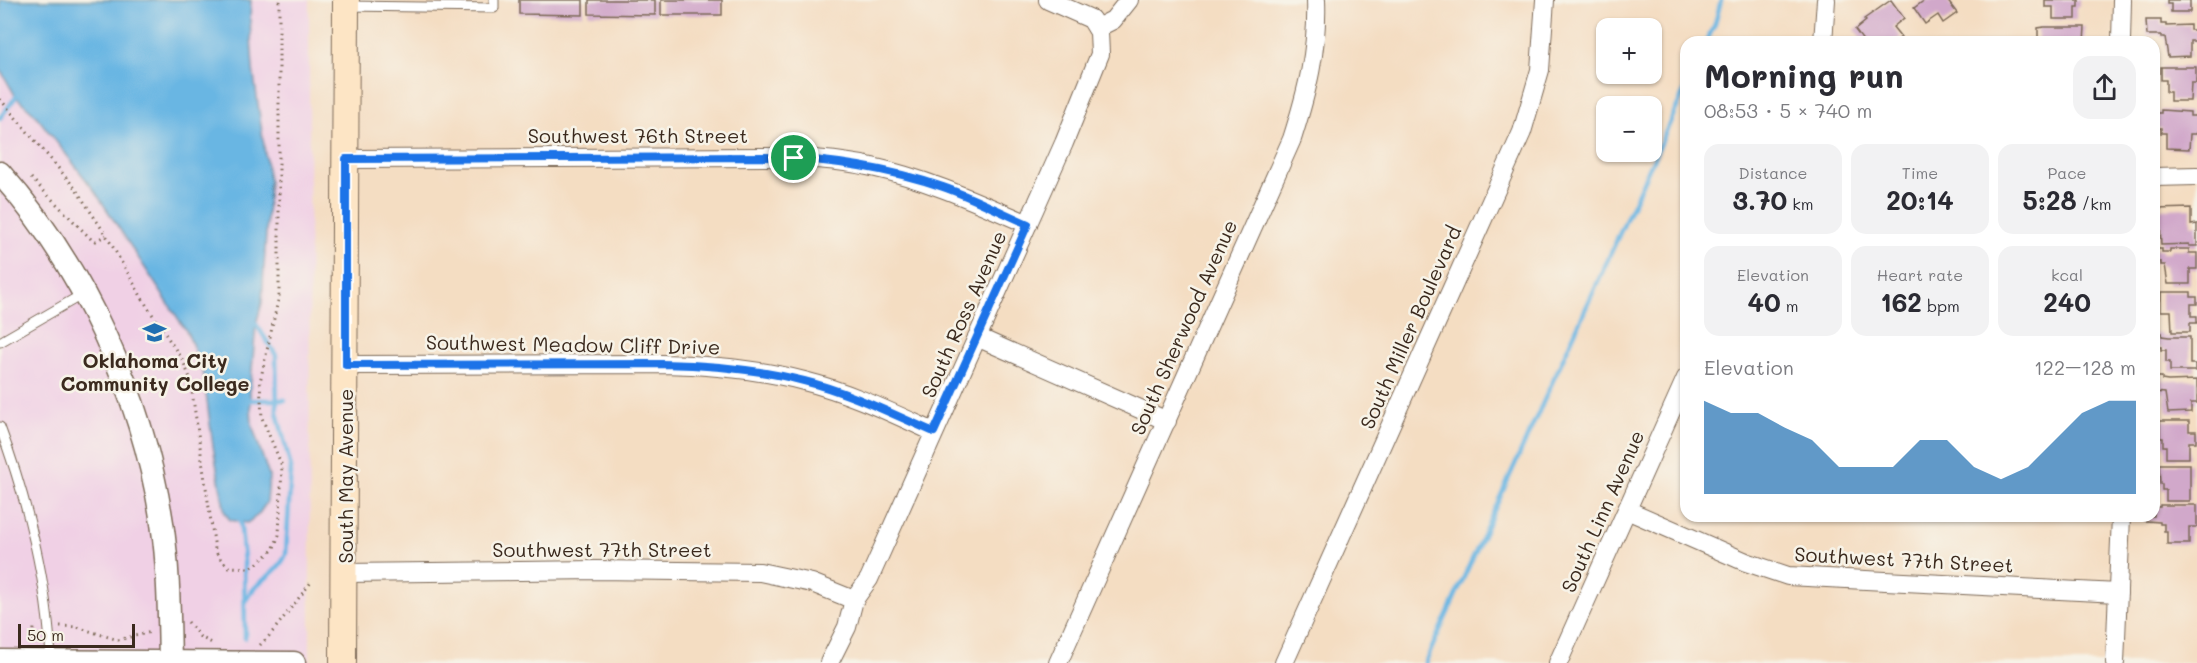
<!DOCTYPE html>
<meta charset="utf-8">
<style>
body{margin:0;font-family:Mali,sans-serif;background:#f2f2f3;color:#2b2b33;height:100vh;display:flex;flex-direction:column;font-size:22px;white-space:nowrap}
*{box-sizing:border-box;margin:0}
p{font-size:20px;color:#7c7c81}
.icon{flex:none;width:33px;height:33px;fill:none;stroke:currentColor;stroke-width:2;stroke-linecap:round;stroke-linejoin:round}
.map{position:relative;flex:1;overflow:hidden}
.details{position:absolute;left:1680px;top:36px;width:480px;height:486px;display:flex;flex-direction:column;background:#fff;border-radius:18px;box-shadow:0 2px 4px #0004}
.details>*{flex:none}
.tools{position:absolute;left:1596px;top:18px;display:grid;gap:12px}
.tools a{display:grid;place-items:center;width:66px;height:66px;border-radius:12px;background:#fff;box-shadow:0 2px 4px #0004;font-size:30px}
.scale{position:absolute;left:18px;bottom:15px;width:117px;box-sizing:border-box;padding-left:6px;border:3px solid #3b2a1e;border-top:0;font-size:16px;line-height:21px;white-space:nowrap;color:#3b2a1e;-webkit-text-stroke:4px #f7f3e8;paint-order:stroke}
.pin{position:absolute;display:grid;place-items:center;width:51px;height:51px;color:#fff;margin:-26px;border:3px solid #fff;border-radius:50%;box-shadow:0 2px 6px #0007}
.round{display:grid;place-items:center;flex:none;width:63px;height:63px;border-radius:18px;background:#f2f2f3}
.overview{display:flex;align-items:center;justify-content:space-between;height:102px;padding:0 24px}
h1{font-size:33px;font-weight:700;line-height:45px}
.stats{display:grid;grid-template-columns:repeat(3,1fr);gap:9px;height:102px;padding:6px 24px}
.stats div{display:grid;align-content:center;border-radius:15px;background:#f2f2f3;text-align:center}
.stats b{font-size:26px;font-weight:700}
.stats small{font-size:16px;font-weight:400}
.stats p{font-size:16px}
.chart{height:168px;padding:12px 24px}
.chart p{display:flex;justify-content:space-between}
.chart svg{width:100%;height:108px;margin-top:6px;fill:#1f6fb2;opacity:.7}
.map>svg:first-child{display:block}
.built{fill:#f0d0e5}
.water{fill:#69b6e3;stroke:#527080;stroke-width:1.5}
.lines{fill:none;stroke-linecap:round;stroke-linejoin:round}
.stream{stroke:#69b6e3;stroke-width:4.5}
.building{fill:#d1a8ca}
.service-casing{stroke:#7c6957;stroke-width:11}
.minor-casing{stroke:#7c6957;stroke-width:20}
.tertiary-casing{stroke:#7c6957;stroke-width:25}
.secondary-casing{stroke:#7c6957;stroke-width:28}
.path{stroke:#7c6957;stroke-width:3;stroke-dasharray:1.5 4.5;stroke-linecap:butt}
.service{stroke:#fff;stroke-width:9}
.minor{stroke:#fff;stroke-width:18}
.tertiary{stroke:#fff;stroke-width:22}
.secondary{stroke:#fde5c5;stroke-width:26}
.route-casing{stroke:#fff;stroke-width:12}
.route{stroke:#1a73e8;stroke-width:8}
.labels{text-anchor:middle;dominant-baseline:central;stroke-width:5;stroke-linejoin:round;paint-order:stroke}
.street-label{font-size:20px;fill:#3b2a1e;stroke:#f7f3e8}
.poi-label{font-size:20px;font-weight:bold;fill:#3b2a1e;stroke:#f7f3e8}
</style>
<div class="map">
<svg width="2197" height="663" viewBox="0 0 2197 663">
<rect width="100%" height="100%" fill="#f7f3e8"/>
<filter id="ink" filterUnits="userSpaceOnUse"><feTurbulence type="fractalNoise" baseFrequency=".0167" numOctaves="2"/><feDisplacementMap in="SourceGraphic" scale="12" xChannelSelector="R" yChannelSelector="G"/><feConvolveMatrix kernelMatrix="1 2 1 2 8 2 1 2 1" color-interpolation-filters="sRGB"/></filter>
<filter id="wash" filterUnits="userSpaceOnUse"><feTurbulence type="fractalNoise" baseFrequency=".008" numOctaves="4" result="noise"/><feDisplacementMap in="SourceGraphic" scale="24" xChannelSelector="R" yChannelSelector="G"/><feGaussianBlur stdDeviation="1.35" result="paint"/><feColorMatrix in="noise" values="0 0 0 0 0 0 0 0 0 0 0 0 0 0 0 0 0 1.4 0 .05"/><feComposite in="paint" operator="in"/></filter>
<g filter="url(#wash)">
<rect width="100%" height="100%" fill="#f4ddc2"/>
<polygon class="built" points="0,0 309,0 310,663 0,663"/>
<polygon class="water" points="0,0 251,0 250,20 253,69 269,181 262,303 256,324 250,392 252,425 269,476 267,502 258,515 247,523 230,520 225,513 213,446 203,371 187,332 94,190 34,113 16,97 0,69"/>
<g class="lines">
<g class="stream">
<polyline points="1706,42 1715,24 1721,0"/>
<polyline points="0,118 18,94"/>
<polyline points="246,400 285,400"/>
<polyline points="240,518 244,561 245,638"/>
<path d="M246 600C255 581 278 575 286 554L291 468 277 412 276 355 256 324"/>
<polyline points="1425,663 1686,87"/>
</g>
</g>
<g id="blocks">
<g class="building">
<polygon points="519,0 583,0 583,15 519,14"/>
<polygon points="589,0 655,0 655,15 589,14"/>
<rect x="661" y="0" width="61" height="15"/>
<polygon points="1891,0 1904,18 1893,27 1901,37 1895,42 1864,42 1855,30 1866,21 1864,19"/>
<polygon points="1925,0 1947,0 1957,13 1943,23 1938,15 1925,24 1914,8"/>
<polygon points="2045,0 2079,0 2079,7 2076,7 2076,19 2053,19 2053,7 2045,7"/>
<polygon points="2167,0 2190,0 2190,12 2171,12 2171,4 2167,4"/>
<polygon points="2146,20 2161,20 2161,24 2166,24 2166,26 2190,25 2190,30 2197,30 2197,41 2190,41 2190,56 2168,57 2165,37 2161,37 2161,35 2147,35"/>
<polygon points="2044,27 2085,27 2084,42 2038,42 2038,28"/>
<polygon points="2161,67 2196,67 2196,83 2191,83 2190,101 2170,101 2170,92 2166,92 2166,80 2161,80"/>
<polygon points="2161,110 2190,112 2190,116 2197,116 2197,134 2190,134 2189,149 2166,148 2166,133 2161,133 2161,128 2154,128 2154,113 2161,113"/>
<polygon points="2191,208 2191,225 2197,224 2197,246 2189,246 2189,244 2161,245 2160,224 2155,224 2155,209"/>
<polygon points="2154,249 2162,249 2162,252 2170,252 2170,249 2189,249 2189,253 2197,253 2197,269 2190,269 2190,284 2168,284 2165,265 2161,265 2161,262 2154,262"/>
<polygon points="2161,292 2191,292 2191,297 2197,297 2197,304 2191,304 2191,316 2197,316 2197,323 2190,323 2190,332 2172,332 2171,311 2161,311"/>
<polygon points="2154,333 2162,333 2162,336 2169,337 2190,337 2190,364 2195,364 2195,371 2170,371 2170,362 2166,362 2166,350 2161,350 2161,347 2154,347"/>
<polygon points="2154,377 2162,377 2162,380 2168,381 2197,380 2197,403 2191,403 2191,412 2168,413 2165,393 2154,392"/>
<polygon points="2160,421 2189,421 2189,431 2196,431 2196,442 2189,442 2189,458 2166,458 2166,446 2163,446 2163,438 2160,438"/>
<polygon points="2159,464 2190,464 2190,501 2166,501 2166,490 2162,490 2162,484 2160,484"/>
<polygon points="2160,505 2197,505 2197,527 2189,527 2189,544 2167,544 2167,531 2164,531 2164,524 2160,524 2160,522 2145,521 2146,516 2154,516 2154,507 2160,507"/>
</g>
</g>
</g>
<g filter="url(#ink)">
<use href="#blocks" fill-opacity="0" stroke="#7c6957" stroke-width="1.5"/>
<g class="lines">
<defs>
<g id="service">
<polyline points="348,6 494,8 494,0"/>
<polyline points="0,342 83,294"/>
<path d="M0 427C27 499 48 584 51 661"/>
</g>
<g id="minor">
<polyline points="1097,28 1113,20 1129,0"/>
<polyline points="1823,42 1826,0"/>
<polyline points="2121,42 2122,0"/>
<path d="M346 159 766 157C801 158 837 159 872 167 927 179 977 202 1028 224"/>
<polyline points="2154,177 2197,176"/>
<polyline points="977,337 1167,421"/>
<path d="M346 365 662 364C710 365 758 369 804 381 849 392 892 413 934 432"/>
<polyline points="1627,510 1746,562 1788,576 2118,593"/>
<polyline points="344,573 596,570 760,572 812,583 854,600"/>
<polyline points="829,663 847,627 854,600 869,579 1064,143 1100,54 1099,32 1091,19 1048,0"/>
<path d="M1058 663 1292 139C1307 92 1318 50 1316 0"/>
<polyline points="1284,663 1522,132 1540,70 1545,0"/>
<polyline points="1558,663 1686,378"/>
<polyline points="2115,663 2121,516"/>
</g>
<g id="tertiary">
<path d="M0 173C84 267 143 398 162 523 169 569 169 616 170 663"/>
<polyline points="0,661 294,663"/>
</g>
<polyline id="secondary" points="343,663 346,0"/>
</defs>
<use href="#service" class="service-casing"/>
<use href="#minor" class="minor-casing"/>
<use href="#tertiary" class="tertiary-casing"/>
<use href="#secondary" class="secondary-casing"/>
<g class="path">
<polyline points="0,99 75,188 106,235 145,303 183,361 190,378 215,549 218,556 229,567 248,568 254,566 273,550 279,535 282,466 262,418 260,382 279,296 279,0"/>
<polyline points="31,178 91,239 96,241 106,235"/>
<polyline points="188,622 200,637 212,643"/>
<polyline points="60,626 77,627 118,640 151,632"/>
<polyline points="33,642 34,628 36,628"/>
<polyline points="260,645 270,635 312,581"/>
</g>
<use href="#service" class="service"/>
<use href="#minor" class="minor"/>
<use href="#tertiary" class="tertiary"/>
<use href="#secondary" class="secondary"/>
</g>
</g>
<g class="lines" filter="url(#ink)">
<defs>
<path id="route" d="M766 157C827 159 885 167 943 187 972 197 1000 212 1028 224L934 432C892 414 849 392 804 381 758 369 710 365 662 364L346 365V159Z"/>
</defs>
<use href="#route" class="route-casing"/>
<use href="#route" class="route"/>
</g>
<defs>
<symbol id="university-bare" viewBox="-9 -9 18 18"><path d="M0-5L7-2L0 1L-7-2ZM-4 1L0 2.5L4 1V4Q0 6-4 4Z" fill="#1f6fb2" stroke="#f7f3e8" stroke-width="2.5" paint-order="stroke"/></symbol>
</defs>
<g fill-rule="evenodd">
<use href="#university-bare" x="138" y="316" width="33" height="33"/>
</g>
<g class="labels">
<g class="street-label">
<text x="638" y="135">Southwest 76th Street</text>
<text transform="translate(963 314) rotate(-66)">South Ross Avenue</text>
<text transform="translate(1183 327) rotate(-66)">South Sherwood Avenue</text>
<text transform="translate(1410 327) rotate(-66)">South Miller Boulevard</text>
<text transform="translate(573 344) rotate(1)">Southwest Meadow Cliff Drive</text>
<text transform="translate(345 476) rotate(-90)">South May Avenue</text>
<text transform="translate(1602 511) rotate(-66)">South Linn Avenue</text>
<text x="602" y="549">Southwest 77th Street</text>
<text transform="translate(1904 559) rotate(3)">Southwest 77th Street</text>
</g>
<g class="poi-label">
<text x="155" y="360">Oklahoma City<tspan x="155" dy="23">Community College</tspan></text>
</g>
</g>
</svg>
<div class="tools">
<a>+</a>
<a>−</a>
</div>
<div class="scale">50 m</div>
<div class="pin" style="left:794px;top:158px;background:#1e9e55"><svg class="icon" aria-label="arrive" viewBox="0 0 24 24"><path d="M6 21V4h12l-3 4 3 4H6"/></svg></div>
<section class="details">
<div class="overview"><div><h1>Morning run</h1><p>08:53 · 5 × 740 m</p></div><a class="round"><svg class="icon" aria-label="share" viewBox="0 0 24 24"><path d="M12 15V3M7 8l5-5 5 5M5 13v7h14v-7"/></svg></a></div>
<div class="stats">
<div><p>Distance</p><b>3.70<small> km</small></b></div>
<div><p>Time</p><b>20:14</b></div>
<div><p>Pace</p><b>5:28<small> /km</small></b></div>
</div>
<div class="stats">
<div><p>Elevation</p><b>40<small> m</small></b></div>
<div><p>Heart rate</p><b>162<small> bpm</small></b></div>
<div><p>kcal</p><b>240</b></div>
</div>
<div class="chart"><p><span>Elevation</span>122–128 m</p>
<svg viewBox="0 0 160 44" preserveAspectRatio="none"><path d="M0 44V6L10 11L20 11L30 17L40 22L50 33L60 33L70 33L80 22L90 22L100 33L110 38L120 33L130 22L140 11L150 6L160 6V44z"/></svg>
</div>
</section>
</div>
